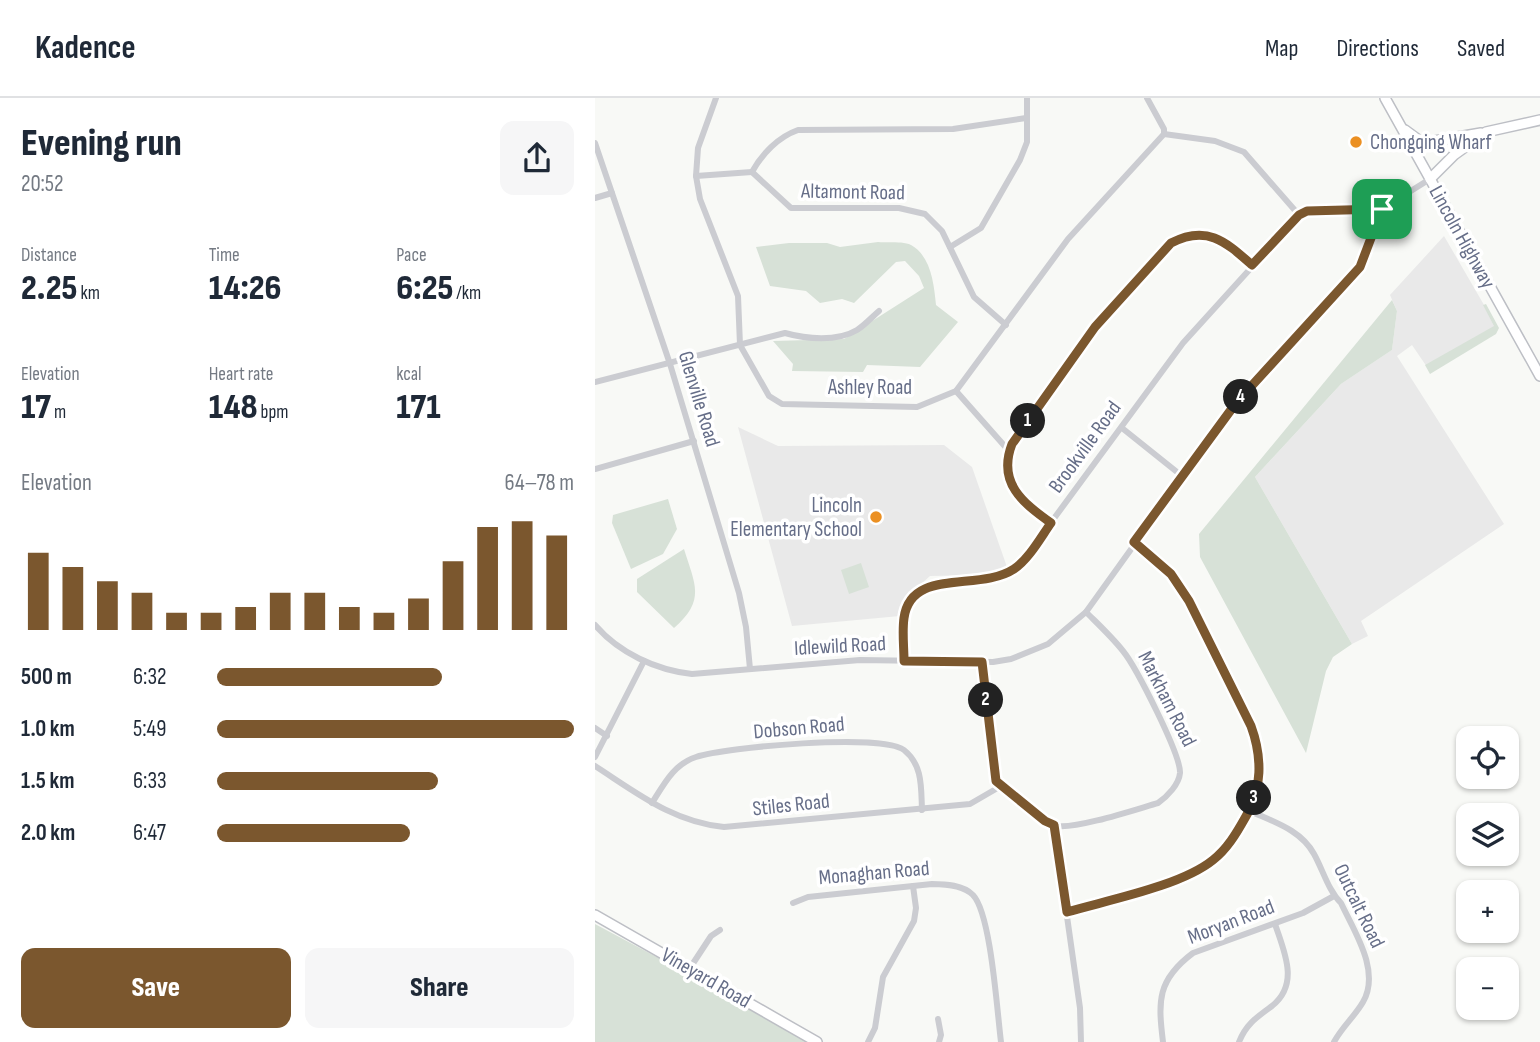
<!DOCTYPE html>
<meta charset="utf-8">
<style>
body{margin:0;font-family:"Sofia Sans Condensed",sans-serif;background:#f6f6f7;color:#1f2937;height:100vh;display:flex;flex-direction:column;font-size:26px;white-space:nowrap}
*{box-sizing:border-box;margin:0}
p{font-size:23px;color:#747a83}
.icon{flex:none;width:38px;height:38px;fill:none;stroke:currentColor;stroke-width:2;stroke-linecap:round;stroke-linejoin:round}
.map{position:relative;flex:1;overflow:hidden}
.details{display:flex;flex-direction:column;background:#fff;width:595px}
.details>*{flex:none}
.tools{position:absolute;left:861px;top:628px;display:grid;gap:14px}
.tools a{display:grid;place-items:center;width:63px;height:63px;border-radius:14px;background:#fff;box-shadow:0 2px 5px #0004;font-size:35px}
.pin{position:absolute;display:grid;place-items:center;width:60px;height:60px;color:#fff;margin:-30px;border-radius:14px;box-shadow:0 4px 10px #0006}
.km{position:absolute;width:35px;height:35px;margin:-18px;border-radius:50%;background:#222;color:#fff;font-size:19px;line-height:35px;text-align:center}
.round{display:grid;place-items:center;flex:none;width:74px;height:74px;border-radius:14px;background:#f6f6f7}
.head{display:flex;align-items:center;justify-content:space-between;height:119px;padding:0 21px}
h1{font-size:38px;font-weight:800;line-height:52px}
.stats{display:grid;grid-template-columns:repeat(3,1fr);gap:10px;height:119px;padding:7px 21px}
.stats div{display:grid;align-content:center}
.stats b{font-size:35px;font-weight:800}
.stats small{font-size:19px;font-weight:400}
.stats p{font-size:19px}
.chart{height:196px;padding:14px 21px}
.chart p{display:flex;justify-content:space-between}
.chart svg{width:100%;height:126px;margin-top:7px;stroke:#7b572e;stroke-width:6}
.cta{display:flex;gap:14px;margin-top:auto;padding:14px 21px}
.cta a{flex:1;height:80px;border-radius:14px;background:#7b572e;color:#fff;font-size:28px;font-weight:800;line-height:80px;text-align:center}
.cta a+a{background:#f6f6f7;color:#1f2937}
ul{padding:0 21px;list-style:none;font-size:23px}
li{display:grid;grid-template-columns:112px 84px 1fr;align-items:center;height:52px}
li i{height:18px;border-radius:9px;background:#7b572e}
header{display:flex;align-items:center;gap:42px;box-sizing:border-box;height:98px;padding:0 35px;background:#fff;border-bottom:2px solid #e0e1e3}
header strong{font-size:33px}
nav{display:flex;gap:38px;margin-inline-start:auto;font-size:24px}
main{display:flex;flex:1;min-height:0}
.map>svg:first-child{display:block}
.built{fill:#e9e9e9}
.green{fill:#d7e1d7}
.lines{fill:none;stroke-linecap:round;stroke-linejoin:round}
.secondary-casing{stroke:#bdbfc5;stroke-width:12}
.street{stroke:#cbccd1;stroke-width:6}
.secondary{stroke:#fff;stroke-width:9}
.route-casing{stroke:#fff;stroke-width:14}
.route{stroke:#7b572e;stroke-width:9}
.poi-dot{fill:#eb9023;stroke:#fff;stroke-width:2.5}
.labels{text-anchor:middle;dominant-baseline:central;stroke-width:7;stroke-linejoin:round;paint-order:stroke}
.poi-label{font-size:21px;fill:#666e88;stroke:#fff;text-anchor:start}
.street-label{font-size:21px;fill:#666e88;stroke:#fff}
</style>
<header>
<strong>Kadence</strong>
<nav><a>Map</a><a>Directions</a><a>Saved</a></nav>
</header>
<main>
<section class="details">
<div class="head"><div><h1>Evening run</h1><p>20:52</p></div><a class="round"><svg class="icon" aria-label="share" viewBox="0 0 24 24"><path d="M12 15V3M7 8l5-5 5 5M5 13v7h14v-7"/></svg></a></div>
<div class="stats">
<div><p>Distance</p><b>2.25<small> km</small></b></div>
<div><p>Time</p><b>14:26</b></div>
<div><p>Pace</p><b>6:25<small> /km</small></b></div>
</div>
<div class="stats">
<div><p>Elevation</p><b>17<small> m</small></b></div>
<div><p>Heart rate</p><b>148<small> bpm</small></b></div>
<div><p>kcal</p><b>171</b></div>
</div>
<div class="chart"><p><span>Elevation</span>64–78 m</p>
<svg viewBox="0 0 160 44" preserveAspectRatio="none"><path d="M5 44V17M15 44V22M25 44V27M35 44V31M45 44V38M55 44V38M65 44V36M75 44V31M85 44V31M95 44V36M105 44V38M115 44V33M125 44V20M135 44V8M145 44V6M155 44V11"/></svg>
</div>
<ul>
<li><b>500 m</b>6:32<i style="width:63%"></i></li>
<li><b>1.0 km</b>5:49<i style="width:100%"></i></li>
<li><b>1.5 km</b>6:33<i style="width:62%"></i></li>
<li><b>2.0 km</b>6:47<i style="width:54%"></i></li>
</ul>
<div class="cta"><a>Save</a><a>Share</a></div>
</section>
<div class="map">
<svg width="945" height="944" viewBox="0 0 945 944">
<rect width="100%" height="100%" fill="#f8f9f6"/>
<g class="built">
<polygon points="849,138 903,231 832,269 817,247 802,258 909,426 766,523 773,538 757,546 660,379 746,286 797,252 802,213 795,197"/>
<polygon points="143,329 183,348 349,347 377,369 412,469 384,477 335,478 315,496 305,518 197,528"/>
</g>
<g class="green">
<path d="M283 144C293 145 308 143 316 147 336 158 339 186 341 207L363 224 325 269 272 267 268 274 197 273 198 266 178 243 249 241 329 190 324 178 310 163 301 164 259 205 247 201 225 205 211 193 175 188 161 149 194 145H232L245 149Z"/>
<polygon points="797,202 802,213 797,252 746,286 660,379 757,546 738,559 731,573 711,655 605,459 604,436"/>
<polygon points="891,206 904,230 901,236 835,276 830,267 899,228 888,207"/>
<polygon points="73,401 82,431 68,456 36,471 17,425 18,417"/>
<path d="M89 451C100 487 111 502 79 530L42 494V481Z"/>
<polygon points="266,465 274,489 254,496 246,472"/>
<polygon points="0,826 142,902 212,944 0,944"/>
</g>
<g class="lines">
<defs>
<g id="secondary">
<polyline points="790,0 945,278"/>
<polyline points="810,32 825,43 834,44 886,35"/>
<polyline points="835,81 859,57 891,34 945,22"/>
<polyline points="0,817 222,944"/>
</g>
</defs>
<use href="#secondary" class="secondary-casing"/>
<g class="street">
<polyline points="121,0 103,50 101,78 105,101 143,198 145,247 174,298 187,306 322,309 361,293 473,141 569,36"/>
<polyline points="552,0 569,31 569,36"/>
<polyline points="569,36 620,43 649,54 704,117"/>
<polyline points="0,45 75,266 144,495 151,529 155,571"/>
<polyline points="157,74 196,110 304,110 330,116 347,133 379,199 411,227"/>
<path d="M157 74C167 56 183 39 203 32L358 31 431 20"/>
<polyline points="101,78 157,74"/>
<polyline points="0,100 17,95"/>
<polyline points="355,149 386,130 425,62 432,44 432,0"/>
<path d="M0 284 190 235C211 241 242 244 262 232 270 227 277 219 284 213"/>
<polyline points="361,293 414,353"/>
<polyline points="527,330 587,378"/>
<polyline points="0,371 99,343"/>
<path d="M456 425C428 405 402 385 417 346L500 229 570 150C604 122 630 143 657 167"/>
<path d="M0 527C24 555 61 572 97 576L265 562 398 564 416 561 453 546 491 514 641 305 765 168 778 129 787 111"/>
<path d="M309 563C309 534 304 497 338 487L387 483 400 480 424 468 588 245 704 117 712 113 787 111 835 81"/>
<path d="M387 564 399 678C403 690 416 697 426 704 437 712 449 725 462 728 482 731 542 711 563 705 573 698 584 686 585 675 586 657 541 569 528 553 517 539 504 527 491 514"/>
<polyline points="0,630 12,638"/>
<polyline points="0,659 49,563"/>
<path d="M0 668C42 695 78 724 129 729L375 706 406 688"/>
<path d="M57 705C69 686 79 666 101 659 131 649 287 635 309 652 328 667 326 690 327 712"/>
<path d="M655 713C679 724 706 732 719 756 728 772 733 792 746 805 759 833 786 873 768 904 760 918 747 929 739 944"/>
<polyline points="459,727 485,910 486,944"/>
<path d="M198 805 213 799 337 786C351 786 368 787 378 797 396 816 402 913 406 944"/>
<path d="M472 814C496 807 520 800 544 793 587 780 621 768 645 729 663 700 666 675 661 641L594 503 576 476 539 444"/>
<polyline points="95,870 116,838 125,832"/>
<polyline points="343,921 346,937 344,944"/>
<polyline points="273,944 280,930 288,879 319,823 321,810 318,788"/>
<path d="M568 944C563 903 562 882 598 855L708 815 739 798"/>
<path d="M644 944C651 926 662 919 677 908 705 886 689 853 680 826"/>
</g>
<use href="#secondary" class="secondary"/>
</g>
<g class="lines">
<defs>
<path id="route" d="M787 111 765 169 641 305 539 444 576 476 594 503 656 628C667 658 668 692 650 720 641 736 632 751 618 762 586 788 513 802 472 814L459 727 450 723 401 683 387 564 309 563C309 549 307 534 309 520 316 469 384 494 419 471 434 461 446 439 456 425 428 405 402 385 417 346L500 229 576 145C612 126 631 144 657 167L704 117 712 113Z"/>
</defs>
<use href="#route" class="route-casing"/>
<use href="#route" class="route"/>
</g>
<g class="poi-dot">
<circle cx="761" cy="44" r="7"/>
<circle cx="281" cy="419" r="7"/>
</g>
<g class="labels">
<g class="poi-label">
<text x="775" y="44">Chongqing Wharf</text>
<text x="267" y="407" text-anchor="end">Lincoln<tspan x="267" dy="24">Elementary School</tspan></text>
</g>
<g class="street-label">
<text transform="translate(258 94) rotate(1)">Altamont Road</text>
<text transform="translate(867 139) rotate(61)">Lincoln Highway</text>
<text x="275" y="289">Ashley Road</text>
<text transform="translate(104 301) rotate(73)">Glenville Road</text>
<text transform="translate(490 349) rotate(-54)">Brookville Road</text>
<text transform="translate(245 548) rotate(-3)">Idlewild Road</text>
<text transform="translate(572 601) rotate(63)">Markham Road</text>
<text transform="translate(204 630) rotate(-5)">Dobson Road</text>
<text transform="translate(196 707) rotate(-6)">Stiles Road</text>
<text transform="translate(279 775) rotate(-5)">Monaghan Road</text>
<text transform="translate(764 808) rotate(64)">Outcalt Road</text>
<text transform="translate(636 824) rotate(-21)">Moryan Road</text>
<text transform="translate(111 880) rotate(30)">Vineyard Road</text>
</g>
</g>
</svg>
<div class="tools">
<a><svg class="icon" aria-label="locate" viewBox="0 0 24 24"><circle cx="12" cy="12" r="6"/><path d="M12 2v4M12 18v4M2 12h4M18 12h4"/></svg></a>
<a><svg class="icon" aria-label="layers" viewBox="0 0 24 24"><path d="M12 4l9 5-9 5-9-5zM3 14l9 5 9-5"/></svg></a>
<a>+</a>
<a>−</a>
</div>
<div class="pin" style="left:787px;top:111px;background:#1e9e55"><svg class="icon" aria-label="arrive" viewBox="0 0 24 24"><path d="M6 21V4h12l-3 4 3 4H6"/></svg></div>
<b class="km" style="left:433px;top:323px">1</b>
<b class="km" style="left:391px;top:602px">2</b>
<b class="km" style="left:659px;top:700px">3</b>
<b class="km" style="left:646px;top:299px">4</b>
</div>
</main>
